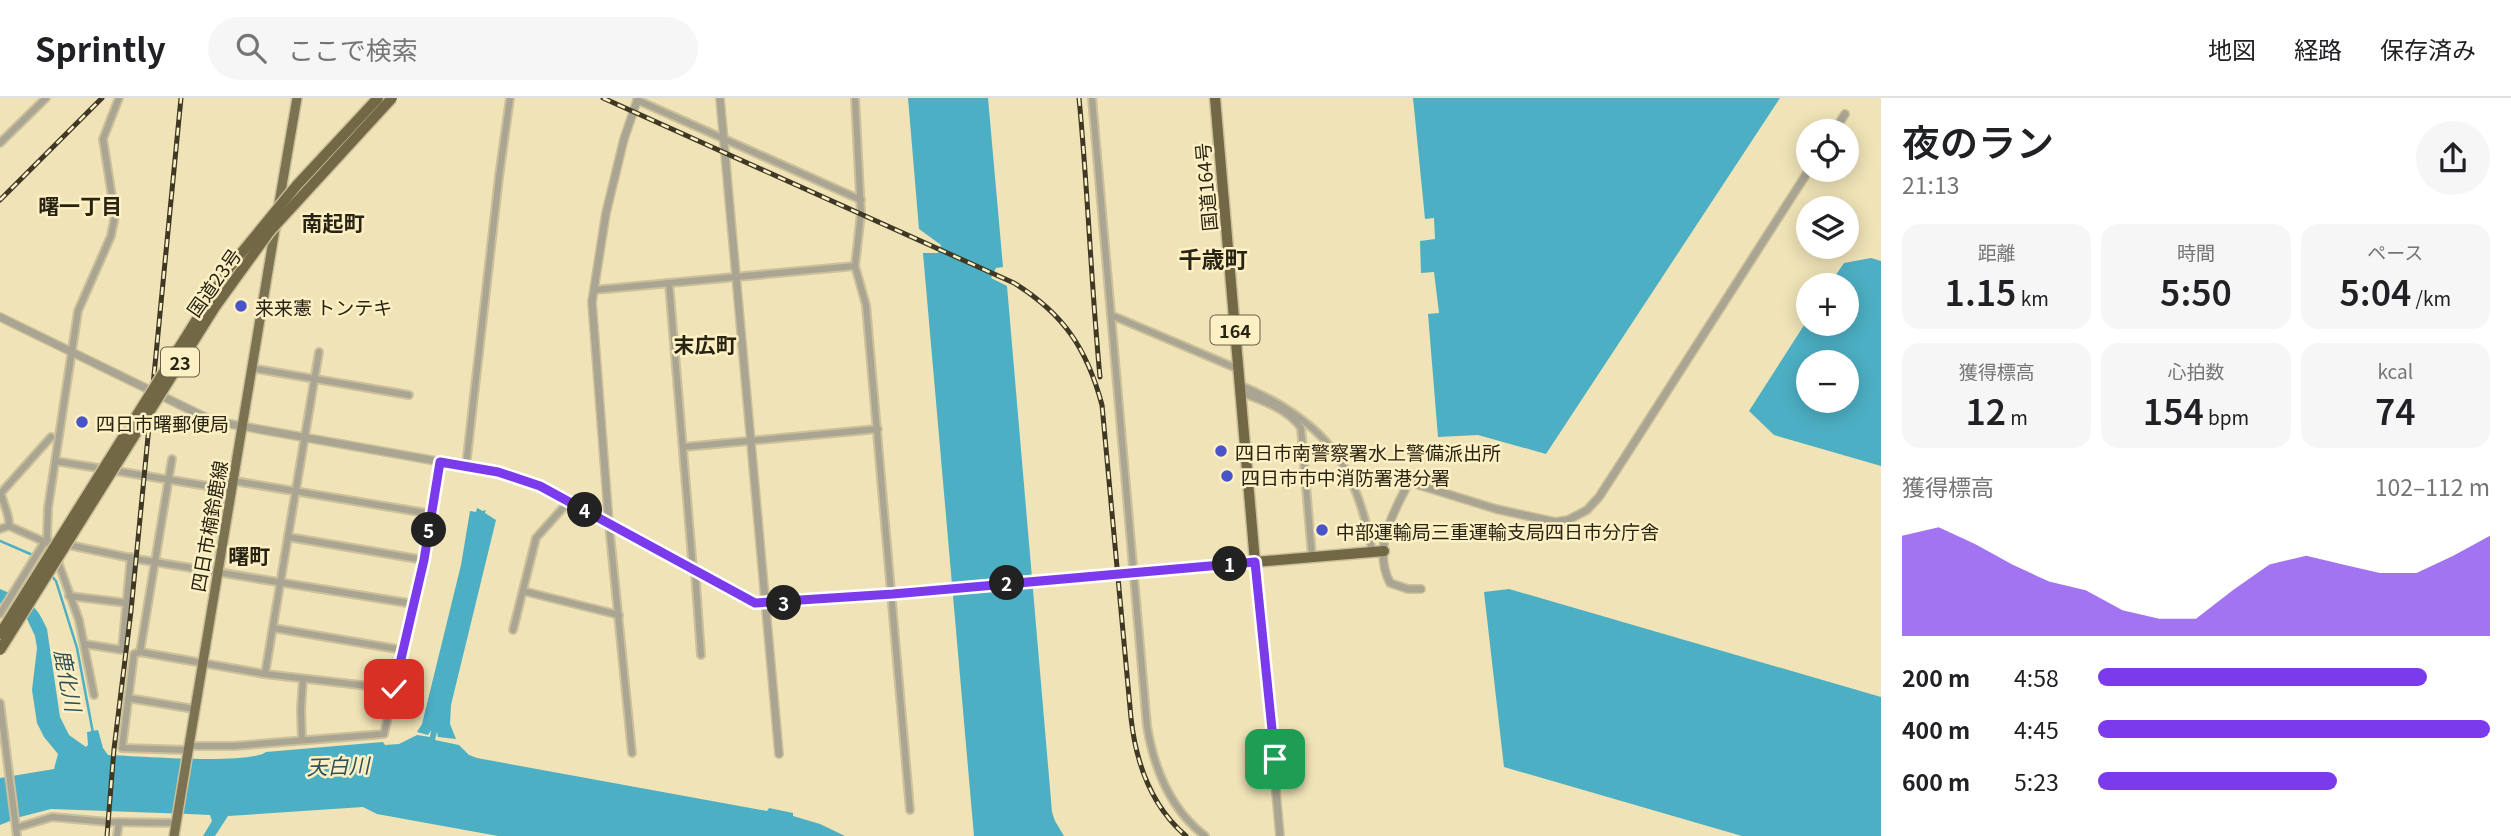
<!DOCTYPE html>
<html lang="ja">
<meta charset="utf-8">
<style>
body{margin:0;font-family:Georgia,"Noto Sans JP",serif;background:#f6f6f6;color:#202124;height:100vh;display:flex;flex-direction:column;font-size:26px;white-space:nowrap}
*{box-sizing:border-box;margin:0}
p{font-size:23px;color:#757577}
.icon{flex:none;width:38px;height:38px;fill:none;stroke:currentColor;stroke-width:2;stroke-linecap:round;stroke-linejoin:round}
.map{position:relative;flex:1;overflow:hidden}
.drawer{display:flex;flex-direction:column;background:#fff;width:630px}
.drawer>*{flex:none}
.controls{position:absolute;left:1796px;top:21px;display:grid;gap:14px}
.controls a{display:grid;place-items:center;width:63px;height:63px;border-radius:50%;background:#fff;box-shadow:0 4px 18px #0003;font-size:35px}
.pin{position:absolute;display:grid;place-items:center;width:60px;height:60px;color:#fff;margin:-30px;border-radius:14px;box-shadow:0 4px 10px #0006}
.km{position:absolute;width:35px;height:35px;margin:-18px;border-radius:50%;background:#222;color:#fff;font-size:19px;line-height:35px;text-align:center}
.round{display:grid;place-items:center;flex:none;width:74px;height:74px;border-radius:37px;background:#f6f6f6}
.overview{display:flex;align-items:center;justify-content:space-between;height:119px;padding:0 21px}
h1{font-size:38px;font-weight:600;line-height:52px}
.stats{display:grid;grid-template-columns:repeat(3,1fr);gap:10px;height:119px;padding:7px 21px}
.stats div{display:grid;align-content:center;border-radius:18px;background:#f6f6f6;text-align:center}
.stats b{font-size:35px;font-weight:600}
.stats small{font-size:19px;font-weight:400}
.stats p{font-size:19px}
.chart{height:196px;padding:14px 21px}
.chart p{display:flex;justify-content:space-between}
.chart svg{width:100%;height:126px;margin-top:7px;fill:#7c3aed;opacity:.7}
ul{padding:0 21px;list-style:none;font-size:23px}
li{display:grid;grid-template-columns:112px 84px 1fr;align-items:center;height:52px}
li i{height:18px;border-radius:9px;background:#7c3aed}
header{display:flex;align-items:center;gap:42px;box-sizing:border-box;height:98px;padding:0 35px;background:#fff;border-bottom:2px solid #e0e0e0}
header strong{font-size:33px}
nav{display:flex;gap:38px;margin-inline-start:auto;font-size:24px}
.search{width:490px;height:63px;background:#f6f6f6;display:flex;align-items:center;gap:18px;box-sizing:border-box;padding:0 24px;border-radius:38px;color:#757577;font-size:26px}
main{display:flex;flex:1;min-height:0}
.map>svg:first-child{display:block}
.water{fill:#4dafc4;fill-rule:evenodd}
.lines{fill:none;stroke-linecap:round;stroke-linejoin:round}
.stream{stroke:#4dafc4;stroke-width:2.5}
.minor-casing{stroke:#cbc099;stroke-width:10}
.tertiary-casing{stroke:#cbc099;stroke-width:10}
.primary-casing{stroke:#cbc099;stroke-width:12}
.trunk-casing{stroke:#cbc099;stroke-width:13}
.minor{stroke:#aaa593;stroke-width:6}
.tertiary{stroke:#aaa593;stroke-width:7}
.primary{stroke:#7b7251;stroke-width:9}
.trunk{stroke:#726845;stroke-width:10}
.rail-casing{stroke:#3e3825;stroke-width:5}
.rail{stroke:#fcf0c4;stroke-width:2.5;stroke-dasharray:8;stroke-linecap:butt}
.trunk-bridge-casing{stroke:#cbc099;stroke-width:13;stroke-linecap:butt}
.trunk-bridge{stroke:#726845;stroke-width:10}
.route-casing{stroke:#fff;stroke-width:14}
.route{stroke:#7c3aed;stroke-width:9}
.poi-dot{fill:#4954c9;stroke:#fcf0c4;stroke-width:2.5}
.labels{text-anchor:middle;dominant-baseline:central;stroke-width:5;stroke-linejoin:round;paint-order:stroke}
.shield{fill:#fcf0c4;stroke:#686048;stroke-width:2}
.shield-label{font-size:18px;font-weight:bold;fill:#282313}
.street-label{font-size:19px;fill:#282313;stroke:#fcf0c4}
.poi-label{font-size:19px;fill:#282313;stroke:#fcf0c4;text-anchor:start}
.neighbourhood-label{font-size:21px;font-weight:bold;fill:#282313;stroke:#fcf0c4}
.water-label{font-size:21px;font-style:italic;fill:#315057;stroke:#fcf0c4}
.quarter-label{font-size:23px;font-weight:bold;fill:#282313;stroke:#fcf0c4}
</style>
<header>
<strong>Sprintly</strong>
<div class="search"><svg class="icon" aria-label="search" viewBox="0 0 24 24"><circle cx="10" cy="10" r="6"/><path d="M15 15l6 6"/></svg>ここで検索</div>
<nav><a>地図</a><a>経路</a><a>保存済み</a></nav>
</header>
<main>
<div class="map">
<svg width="1881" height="738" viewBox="0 0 1881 738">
<rect width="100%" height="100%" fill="#efe3b7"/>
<g class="water">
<polygon points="908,0 988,0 1003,169 996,170 991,180 1007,188 1052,714 1055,723 1064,738 974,738 923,155 938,155 941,147 919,131"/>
<polygon points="1413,0 1780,0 1546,356 1478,337 1438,339 1428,216 1439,215 1434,174 1421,175 1420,143 1435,141 1434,120 1425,121"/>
<path d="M1871 160 1881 163V368L1774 337 1749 313 1808 221V226H1846V187H1829L1844 165ZM1846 264V303H1808V264Z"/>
<path d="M477 410 483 413 486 412 485 415 496 422 451 607 450 626 456 641 438 639 437 634 435 642 459 647 469 657 477 660 767 713 769 710 793 715V718L820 726 845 738H498L377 716 363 709 228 718 215 738H203L212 723 210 717 189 716 51 711 20 719 0 727V680L54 671 58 656 44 639 37 625 32 592 37 550 35 538 27 521 0 505V491C26 502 35 503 47 531L60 619 69 637 86 649 88 647 87 634 98 632 103 650 108 657C136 658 249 667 266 654L383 644 385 647 399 646 417 637 430 639 431 632 428 637 417 634 422 626 461 467 470 413 476 414Z"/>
<polygon points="1509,491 1881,599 1881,738 1742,738 1504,669 1484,494"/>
</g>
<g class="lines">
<g class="stream">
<polyline points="0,443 35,458"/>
<polyline points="51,477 56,483 77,550 93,635"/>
</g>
<defs>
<g id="minor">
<polyline points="855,0 861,115 855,168 866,207 910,712"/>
<path d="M1092 0 1147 628C1154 671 1170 711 1205 738"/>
<polyline points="637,2 861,102"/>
<polyline points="0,45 46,0"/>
<polyline points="669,185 693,472"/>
<polyline points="594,192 855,168"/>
<polyline points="1111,217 1238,271"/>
<polyline points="251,270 409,297"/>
<path d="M1240 287C1323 322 1356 364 1372 453"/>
<path d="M1240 294C1261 302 1288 311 1301 330L1312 458"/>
<polyline points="684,349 878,331"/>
<polyline points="172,361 140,554 134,556 122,650 188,652"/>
<polyline points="55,363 232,392"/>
<polyline points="466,368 499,79 510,0"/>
<polyline points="234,383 432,416"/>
<polyline points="609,426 632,655"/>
<polyline points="9,428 45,444"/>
<path d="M0 431 9 428C10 417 3 406 1 395L51 339"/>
<polyline points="288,439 424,462"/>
<polyline points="64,446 136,461 414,506"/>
<polyline points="52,452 47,440 48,410 78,213 111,138 115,118 103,41 119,0"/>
<polyline points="57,461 79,522 94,597"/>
<polyline points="695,473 701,557"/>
<polyline points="523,493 619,517"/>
<polyline points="69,498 127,505"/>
<polyline points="0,516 47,440"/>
<polyline points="273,530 403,552"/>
<polyline points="513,532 536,440 570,402"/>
<polyline points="85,546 122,552 131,459"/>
<polyline points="140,554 265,576 394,591"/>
<polyline points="265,576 319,254"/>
<polyline points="128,600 194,611"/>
<polyline points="0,605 17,738"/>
<polyline points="302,642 301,612 303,581"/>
<polyline points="189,648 233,648 384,636 424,462 440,364"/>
<polyline points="16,730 52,719 108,724 176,725"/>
<polyline points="117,738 119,724"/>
</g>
<g id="tertiary">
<polyline points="720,0 779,656"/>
<polyline points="1834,33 1845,16"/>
<polyline points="0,219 213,323 498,374 540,388 570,402 755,505 893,496 1255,464 1280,738"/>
<polyline points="609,426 592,204 606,115 624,41 638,0"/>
<path d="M1421 491H1408L1390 485C1372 449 1393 416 1409 384L1496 411 1555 424 1568 422 1587 412 1599 399 1623 362 1809 72"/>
</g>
<g id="primary">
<polyline points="278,111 297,0"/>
<polyline points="174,738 276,125"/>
</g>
<polyline id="trunk" points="1215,0 1255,464 1384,453"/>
</defs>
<use href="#minor" class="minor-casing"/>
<use href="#tertiary" class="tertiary-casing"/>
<use href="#primary" class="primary-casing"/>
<use href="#trunk" class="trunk-casing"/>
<use href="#minor" class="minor"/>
<use href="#tertiary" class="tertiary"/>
<use href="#primary" class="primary"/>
<use href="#trunk" class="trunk"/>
<defs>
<g id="rail">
<path d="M603 0 1014 185C1064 216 1087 251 1102 307L1131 620C1136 665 1151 708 1186 738"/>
<path d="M1079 0C1088 93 1091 186 1100 279"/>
<polyline points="0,102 102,0"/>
<polyline points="107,738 114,651 131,513 181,0"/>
</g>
</defs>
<use href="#rail" class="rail-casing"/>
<use href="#rail" class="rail"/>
<defs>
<g id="trunk-bridge">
<polyline points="0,536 229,170 297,87 378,0"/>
<polyline points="0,552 215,209 270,133 392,0"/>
</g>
</defs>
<use href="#trunk-bridge" class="trunk-bridge-casing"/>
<use href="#trunk-bridge" class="trunk-bridge"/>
</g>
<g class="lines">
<defs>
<polyline id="route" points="394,591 424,462 440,364 498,374 540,388 755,505 893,496 1255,464 1275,661"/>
</defs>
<use href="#route" class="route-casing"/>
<use href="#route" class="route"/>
</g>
<g class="poi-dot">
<circle cx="241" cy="208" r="7"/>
<circle cx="82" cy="324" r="7"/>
<circle cx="1221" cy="353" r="7"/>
<circle cx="1227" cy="378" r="7"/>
<circle cx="1322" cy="432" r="7"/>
</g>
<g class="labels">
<g class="shield">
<rect x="1210.5" y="217.5" width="49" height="29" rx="5"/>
<rect x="161" y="249.5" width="38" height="29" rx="5"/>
</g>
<g class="shield-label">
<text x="1235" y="232">164</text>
<text x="180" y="264">23</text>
</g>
<g class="street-label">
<text transform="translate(1205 89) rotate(-95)">国道164号</text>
<text transform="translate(213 184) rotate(-55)">国道23号</text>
<text transform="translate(208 428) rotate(-80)">四日市楠鈴鹿線</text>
</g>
<g class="poi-label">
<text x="255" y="208">来来憲 トンテキ</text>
<text x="96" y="324">四日市曙郵便局</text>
<text x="1235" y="353">四日市南警察署水上警備派出所</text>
<text x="1241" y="378">四日市市中消防署港分署</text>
<text x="1336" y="432">中部運輸局三重運輸支局四日市分庁舎</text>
</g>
<g class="neighbourhood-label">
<text x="80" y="107">曙一丁目</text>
<text x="333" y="124">南起町</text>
<text x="705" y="246">末広町</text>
<text x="249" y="457">曙町</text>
</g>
<g class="water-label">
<text transform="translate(69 582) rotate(79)">鹿化川</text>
<text transform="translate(338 667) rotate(-2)">天白川</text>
</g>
<g class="quarter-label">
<text x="1213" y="160">千歳町</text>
</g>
</g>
</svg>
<div class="controls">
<a><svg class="icon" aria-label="locate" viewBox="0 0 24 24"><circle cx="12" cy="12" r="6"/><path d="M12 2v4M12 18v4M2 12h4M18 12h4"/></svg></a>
<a><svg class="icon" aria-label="layers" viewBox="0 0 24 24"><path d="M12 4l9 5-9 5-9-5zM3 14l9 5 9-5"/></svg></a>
<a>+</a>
<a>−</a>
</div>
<div class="pin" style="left:1275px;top:661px;background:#1e9e55"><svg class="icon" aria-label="arrive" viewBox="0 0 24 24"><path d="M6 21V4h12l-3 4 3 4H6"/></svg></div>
<div class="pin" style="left:394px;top:591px;background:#d93025"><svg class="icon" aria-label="check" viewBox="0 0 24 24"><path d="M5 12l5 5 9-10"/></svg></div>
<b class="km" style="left:1230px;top:466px">1</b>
<b class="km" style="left:1007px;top:485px">2</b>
<b class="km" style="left:784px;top:505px">3</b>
<b class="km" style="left:585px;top:412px">4</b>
<b class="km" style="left:429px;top:432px">5</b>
</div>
<section class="drawer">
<div class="overview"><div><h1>夜のラン</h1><p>21:13</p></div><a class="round"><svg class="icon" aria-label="share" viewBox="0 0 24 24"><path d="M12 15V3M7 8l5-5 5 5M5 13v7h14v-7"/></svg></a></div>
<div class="stats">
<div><p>距離</p><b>1.15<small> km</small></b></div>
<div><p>時間</p><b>5:50</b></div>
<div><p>ペース</p><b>5:04<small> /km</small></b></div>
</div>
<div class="stats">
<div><p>獲得標高</p><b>12<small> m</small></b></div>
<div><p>心拍数</p><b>154<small> bpm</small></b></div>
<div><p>kcal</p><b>74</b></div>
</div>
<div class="chart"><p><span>獲得標高</span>102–112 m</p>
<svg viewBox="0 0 160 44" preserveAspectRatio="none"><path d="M0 44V9L10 6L20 12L30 19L40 25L50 28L60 35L70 38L80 38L90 28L100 19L110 16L120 19L130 22L140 22L150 16L160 9V44z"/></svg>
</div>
<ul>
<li><b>200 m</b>4:58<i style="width:84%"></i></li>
<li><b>400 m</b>4:45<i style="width:100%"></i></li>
<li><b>600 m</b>5:23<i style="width:61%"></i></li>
</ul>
</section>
</main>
